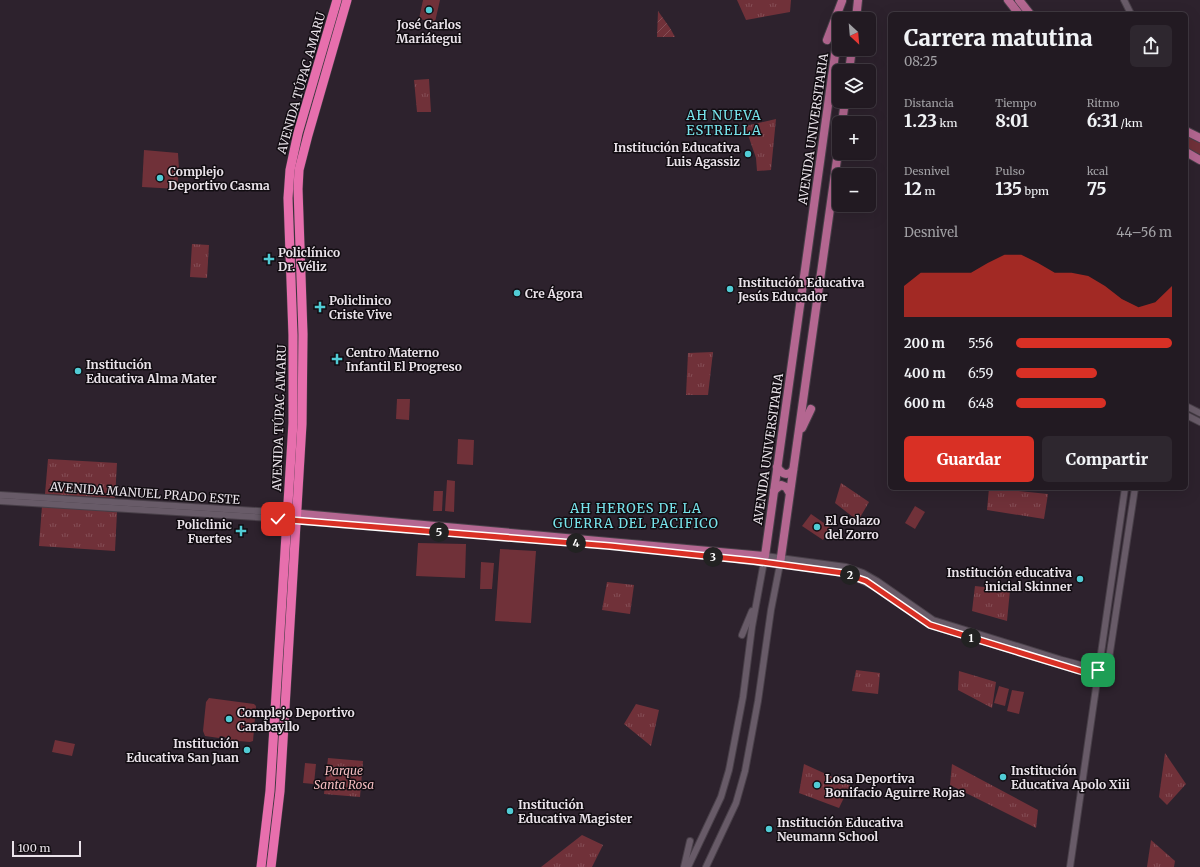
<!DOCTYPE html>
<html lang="es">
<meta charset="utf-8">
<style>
body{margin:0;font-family:Merriweather,serif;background:#2e272f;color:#f1f3f6;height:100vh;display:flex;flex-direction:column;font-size:15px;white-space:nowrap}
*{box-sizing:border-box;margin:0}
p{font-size:13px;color:#a2a1a5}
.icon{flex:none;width:22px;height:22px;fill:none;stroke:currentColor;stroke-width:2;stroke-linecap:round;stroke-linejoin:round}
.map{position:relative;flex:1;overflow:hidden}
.sheet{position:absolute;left:888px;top:12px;width:300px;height:478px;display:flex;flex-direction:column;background:#221a22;border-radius:6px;box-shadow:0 4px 16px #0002,0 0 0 1px #3f3840}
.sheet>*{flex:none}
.needle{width:26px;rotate:154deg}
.buttons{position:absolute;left:832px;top:12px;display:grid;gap:8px}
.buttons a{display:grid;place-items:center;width:44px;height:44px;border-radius:6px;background:#221a22;box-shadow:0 4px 16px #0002,0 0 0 1px #3f3840;font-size:20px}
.scale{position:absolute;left:12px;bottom:10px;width:69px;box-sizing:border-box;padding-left:4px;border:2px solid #eae3ea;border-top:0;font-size:11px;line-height:14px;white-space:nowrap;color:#eae3ea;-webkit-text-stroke:3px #120d12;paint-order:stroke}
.pin{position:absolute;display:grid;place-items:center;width:34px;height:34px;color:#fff;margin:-17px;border-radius:8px;box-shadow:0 2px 6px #0006}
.km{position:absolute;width:20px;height:20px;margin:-10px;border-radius:50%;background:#222;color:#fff;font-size:11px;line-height:20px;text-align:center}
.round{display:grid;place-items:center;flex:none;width:42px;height:42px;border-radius:6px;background:#2e272f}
.overview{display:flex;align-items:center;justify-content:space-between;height:68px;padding:0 16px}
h1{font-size:22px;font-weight:800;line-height:30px}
.stats{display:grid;grid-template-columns:repeat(3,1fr);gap:6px;height:68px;padding:4px 16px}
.stats div{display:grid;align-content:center}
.stats b{font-size:17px;font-weight:800}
.stats small{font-size:11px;font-weight:400}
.stats p{font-size:11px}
.chart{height:112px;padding:8px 16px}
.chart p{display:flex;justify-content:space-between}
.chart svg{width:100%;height:72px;margin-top:4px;fill:#d93025;opacity:.7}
.primary-button{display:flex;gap:8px;margin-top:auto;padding:8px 16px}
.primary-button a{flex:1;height:46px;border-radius:6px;background:#d93025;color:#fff;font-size:16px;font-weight:800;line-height:46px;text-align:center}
.primary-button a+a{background:#2e272f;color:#f1f3f6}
ul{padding:0 16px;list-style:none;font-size:13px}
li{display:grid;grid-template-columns:64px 48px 1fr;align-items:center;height:30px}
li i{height:10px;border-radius:5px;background:#d93025}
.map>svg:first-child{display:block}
.grass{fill:#703139}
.park{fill:url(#park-tufts)}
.garden{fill:url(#garden-furrows)}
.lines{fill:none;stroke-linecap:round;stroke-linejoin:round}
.minor-casing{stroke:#483f48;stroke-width:8}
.major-casing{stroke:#483f48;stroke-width:10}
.highway-casing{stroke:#483f48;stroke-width:10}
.minor{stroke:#685b68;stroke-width:6}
.major{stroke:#b46791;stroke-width:8}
.highway{stroke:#e76fad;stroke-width:9}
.route-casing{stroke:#fff;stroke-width:8}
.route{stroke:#d93025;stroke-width:5}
.poi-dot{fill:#51ccd5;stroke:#120d12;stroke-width:1.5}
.labels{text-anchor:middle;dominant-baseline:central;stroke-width:3;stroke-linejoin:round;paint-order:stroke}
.poi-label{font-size:12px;font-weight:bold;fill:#eae3ea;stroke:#120d12;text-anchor:start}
.street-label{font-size:12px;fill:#eae3ea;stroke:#120d12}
.park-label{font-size:12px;font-style:italic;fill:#f3bcbf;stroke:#120d12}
.neighbourhood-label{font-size:13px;letter-spacing:1px;fill:#78e3eb;stroke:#120d12}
</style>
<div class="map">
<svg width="1200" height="867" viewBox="0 0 1200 867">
<defs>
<pattern id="park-tufts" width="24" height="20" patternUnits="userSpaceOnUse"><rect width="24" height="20" fill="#703139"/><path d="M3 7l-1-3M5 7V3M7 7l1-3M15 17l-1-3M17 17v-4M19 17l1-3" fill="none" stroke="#854f56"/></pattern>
<pattern id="garden-furrows" width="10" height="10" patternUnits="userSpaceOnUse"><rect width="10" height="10" fill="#703139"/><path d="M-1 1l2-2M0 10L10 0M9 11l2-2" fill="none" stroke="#854f56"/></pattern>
</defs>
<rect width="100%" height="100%" fill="#2d222d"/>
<g class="grass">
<polygon points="423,0 440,0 435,22 419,19"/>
<polygon points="144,150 178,153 179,169 177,189 142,187"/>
<polygon points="397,399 410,399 409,420 396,419"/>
<polygon points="458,439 474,440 473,465 457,464"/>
<polygon points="447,480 455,481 454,512 445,511"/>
<polygon points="434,491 443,491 442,511 433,511"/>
<polygon points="915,506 925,512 915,529 905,523"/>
<polygon points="811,514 831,528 823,540 802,526"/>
<polygon points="418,543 466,544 465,578 416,576"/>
<polygon points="500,549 536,551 531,623 495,621"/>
<polygon points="481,562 494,563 492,589 480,589"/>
<polygon points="999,686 1009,689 1005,706 994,703"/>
<polygon points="1012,690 1024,692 1019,714 1007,711"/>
<polygon points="209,698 254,704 256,706 253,741 250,742 227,740 225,737 220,736 219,738 205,736 203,731 206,702"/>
<polygon points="55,740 75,744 72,756 52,752"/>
<polygon points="305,763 316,764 314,784 303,783"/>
</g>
<g class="park">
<polygon points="737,0 791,0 790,12 746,20"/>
<polygon points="429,79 431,112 417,112 414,80"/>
<polygon points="776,119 771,170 757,171 756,158 745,126"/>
<polygon points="1186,137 1189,137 1200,142 1200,155 1186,148"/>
<polygon points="192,244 209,245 207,278 190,277"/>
<polygon points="713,352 708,395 686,395 688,353"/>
<polygon points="48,459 117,463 115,498 45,494"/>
<polygon points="841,483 869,502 858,521 835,503"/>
<polygon points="989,488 1048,494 1044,519 987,510"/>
<polygon points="42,506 117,512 115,551 39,546"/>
<polygon points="607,582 634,585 630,614 602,610"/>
<polygon points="975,586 1010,590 1007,621 972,611"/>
<polygon points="856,670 880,673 878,694 852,691"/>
<polygon points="959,671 996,682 992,708 958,690"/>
<polygon points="636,704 659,710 651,746 624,724"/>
<polygon points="1165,753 1186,784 1167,805 1159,797"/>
<polygon points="328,758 363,761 360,797 324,794"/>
<polygon points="804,764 850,785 839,808 799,793"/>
<polygon points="952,764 1038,810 1036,828 950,785"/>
<polygon points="582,835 603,845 592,867 541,867"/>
<polygon points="1151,840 1175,861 1174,867 1147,867"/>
</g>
<polygon class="garden" points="658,11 670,28 675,37 657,37"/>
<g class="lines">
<defs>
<g id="minor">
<polyline points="1124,0 1131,14"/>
<polyline points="1186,406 1200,413"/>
<polyline points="1186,415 1200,422"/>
<polyline points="0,495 288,513"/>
<polyline points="0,501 287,519"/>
<polyline points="742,635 752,611"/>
<polyline points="1106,678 1135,488"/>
<polyline points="684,867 690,841"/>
<polyline points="688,867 721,797 729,770 743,697 752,627 765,556 846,567 863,573 877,581 933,620 1062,660 1107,672"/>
<polyline points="706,867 736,803 745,771 758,701 771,610 780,564 829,570 850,575 873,586 930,625 1097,676"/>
<polyline points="1070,867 1125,488"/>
</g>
<g id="major">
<polyline points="1008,0 1019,14"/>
<polyline points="1019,0 1030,14"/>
<polyline points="856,19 858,0"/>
<polyline points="827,40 842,1"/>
<polyline points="849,71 852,49"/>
<polyline points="842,123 845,101"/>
<polyline points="1186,131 1200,138"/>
<polyline points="1186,152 1200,160"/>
<polyline points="802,428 811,409"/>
<path d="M777 467C782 474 787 477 793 470"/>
<polyline points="774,491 777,488 781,485 786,487 789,492"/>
<polyline points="291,513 765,556 839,26"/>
<polyline points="290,519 410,529"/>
<polyline points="740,559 780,564 839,145"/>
</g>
<g id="highway">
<polyline points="261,867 270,791 293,423 293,335 288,198 290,170 298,133 337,0"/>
<polyline points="271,867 280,791 302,424 303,334 298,189 299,170 308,135 347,0"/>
</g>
</defs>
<use href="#minor" class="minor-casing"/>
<use href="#major" class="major-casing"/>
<use href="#highway" class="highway-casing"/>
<use href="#minor" class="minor"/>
<use href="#major" class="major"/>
<use href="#highway" class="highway"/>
</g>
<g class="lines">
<defs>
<polyline id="route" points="278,519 610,546 754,561 843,573 866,581 930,625 1097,676 1098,670"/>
</defs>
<use href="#route" class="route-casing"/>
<use href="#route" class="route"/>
</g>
<g class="poi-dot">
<circle cx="429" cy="10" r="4"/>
<circle cx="748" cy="154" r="4"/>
<circle cx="160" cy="178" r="4"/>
<path d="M267 253h4v4h4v4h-4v4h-4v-4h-4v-4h4z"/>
<circle cx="730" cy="289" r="4"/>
<circle cx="517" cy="293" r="4"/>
<path d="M318 301h4v4h4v4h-4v4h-4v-4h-4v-4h4z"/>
<path d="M335 353h4v4h4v4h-4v4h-4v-4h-4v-4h4z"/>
<circle cx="78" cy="371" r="4"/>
<circle cx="817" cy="527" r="4"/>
<path d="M239 525h4v4h4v4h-4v4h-4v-4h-4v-4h4z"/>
<circle cx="1080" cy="579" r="4"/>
<circle cx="229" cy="719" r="4"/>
<circle cx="247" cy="750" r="4"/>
<circle cx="1003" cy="777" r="4"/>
<circle cx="817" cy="785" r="4"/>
<circle cx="510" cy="811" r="4"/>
<circle cx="769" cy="829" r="4"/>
</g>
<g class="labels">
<g class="poi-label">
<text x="429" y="24" text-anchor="middle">José Carlos<tspan x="429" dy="14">Mariátegui</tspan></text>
<text x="740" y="147" text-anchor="end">Institución Educativa<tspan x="740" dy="14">Luis Agassiz</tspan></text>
<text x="168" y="171">Complejo<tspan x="168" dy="14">Deportivo Casma</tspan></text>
<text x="278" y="252">Policlínico<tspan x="278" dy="14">Dr. Véliz</tspan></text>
<text x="738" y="282">Institución Educativa<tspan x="738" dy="14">Jesús Educador</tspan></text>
<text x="525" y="293">Cre Ágora</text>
<text x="329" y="300">Policlinico<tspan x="329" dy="14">Criste Vive</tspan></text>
<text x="346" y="352">Centro Materno<tspan x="346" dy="14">Infantil El Progreso</tspan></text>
<text x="86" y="364">Institución<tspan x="86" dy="14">Educativa Alma Mater</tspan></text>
<text x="825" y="520">El Golazo<tspan x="825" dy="14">del Zorro</tspan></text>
<text x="232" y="524" text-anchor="end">Policlinic<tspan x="232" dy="14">Fuertes</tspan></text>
<text x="1072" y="572" text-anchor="end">Institución educativa<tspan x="1072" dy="14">inicial Skinner</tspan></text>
<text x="237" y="712">Complejo Deportivo<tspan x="237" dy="14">Carabayllo</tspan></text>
<text x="239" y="743" text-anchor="end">Institución<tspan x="239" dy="14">Educativa San Juan</tspan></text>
<text x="1011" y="770">Institución<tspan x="1011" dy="14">Educativa Apolo Xiii</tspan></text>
<text x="825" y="778">Losa Deportiva<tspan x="825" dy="14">Bonifacio Aguirre Rojas</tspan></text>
<text x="518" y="804">Institución<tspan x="518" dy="14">Educativa Magister</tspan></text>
<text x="777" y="822">Institución Educativa<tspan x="777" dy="14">Neumann School</tspan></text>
</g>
<g class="street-label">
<text transform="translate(301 83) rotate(-74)">AVENIDA TÚPAC AMARU</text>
<text transform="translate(813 129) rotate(-82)">AVENIDA UNIVERSITARIA</text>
<text transform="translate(279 418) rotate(-88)">AVENIDA TÚPAC AMARU</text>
<text transform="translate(768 449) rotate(-82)">AVENIDA UNIVERSITARIA</text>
<text transform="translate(145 493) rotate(4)">AVENIDA MANUEL PRADO ESTE</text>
</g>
<g class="park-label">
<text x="344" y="770">Parque<tspan x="344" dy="14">Santa Rosa</tspan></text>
</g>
<g class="neighbourhood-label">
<text x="724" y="115">AH NUEVA<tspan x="724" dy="15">ESTRELLA</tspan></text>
<text x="636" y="508">AH HEROES DE LA<tspan x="636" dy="15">GUERRA DEL PACIFICO</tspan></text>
</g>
</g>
</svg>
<div class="buttons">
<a><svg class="needle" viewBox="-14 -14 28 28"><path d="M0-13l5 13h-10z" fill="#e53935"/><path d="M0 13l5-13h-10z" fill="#a2a1a5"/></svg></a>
<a><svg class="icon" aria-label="layers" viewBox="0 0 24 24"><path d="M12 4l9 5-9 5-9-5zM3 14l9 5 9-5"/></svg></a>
<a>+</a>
<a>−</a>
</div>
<div class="scale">100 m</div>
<div class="pin" style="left:1098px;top:670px;background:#1e9e55"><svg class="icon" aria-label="arrive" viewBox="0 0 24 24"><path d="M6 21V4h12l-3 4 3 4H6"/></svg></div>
<div class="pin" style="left:278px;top:519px;background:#d93025"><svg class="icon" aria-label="check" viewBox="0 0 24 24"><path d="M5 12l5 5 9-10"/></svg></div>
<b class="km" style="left:971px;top:638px">1</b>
<b class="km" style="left:850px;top:575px">2</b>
<b class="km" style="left:713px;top:557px">3</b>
<b class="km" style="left:576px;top:543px">4</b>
<b class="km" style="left:439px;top:532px">5</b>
<section class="sheet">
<div class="overview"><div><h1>Carrera matutina</h1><p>08:25</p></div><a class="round"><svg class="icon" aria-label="share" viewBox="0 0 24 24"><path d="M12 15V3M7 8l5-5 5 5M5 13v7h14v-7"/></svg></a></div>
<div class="stats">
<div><p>Distancia</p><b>1.23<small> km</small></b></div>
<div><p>Tiempo</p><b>8:01</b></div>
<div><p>Ritmo</p><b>6:31<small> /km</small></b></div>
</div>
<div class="stats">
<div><p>Desnivel</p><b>12<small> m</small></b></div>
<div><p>Pulso</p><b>135<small> bpm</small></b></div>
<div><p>kcal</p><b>75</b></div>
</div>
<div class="chart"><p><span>Desnivel</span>44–56 m</p>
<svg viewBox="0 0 160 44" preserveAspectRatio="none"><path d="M0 44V25L10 17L20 17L30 17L40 17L50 11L60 6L70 6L80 11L90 17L100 17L110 19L120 25L130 33L140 38L150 35L160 25V44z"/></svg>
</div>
<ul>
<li><b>200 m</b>5:56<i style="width:100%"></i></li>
<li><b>400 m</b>6:59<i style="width:52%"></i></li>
<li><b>600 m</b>6:48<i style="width:58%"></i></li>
</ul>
<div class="primary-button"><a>Guardar</a><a>Compartir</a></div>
</section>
</div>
